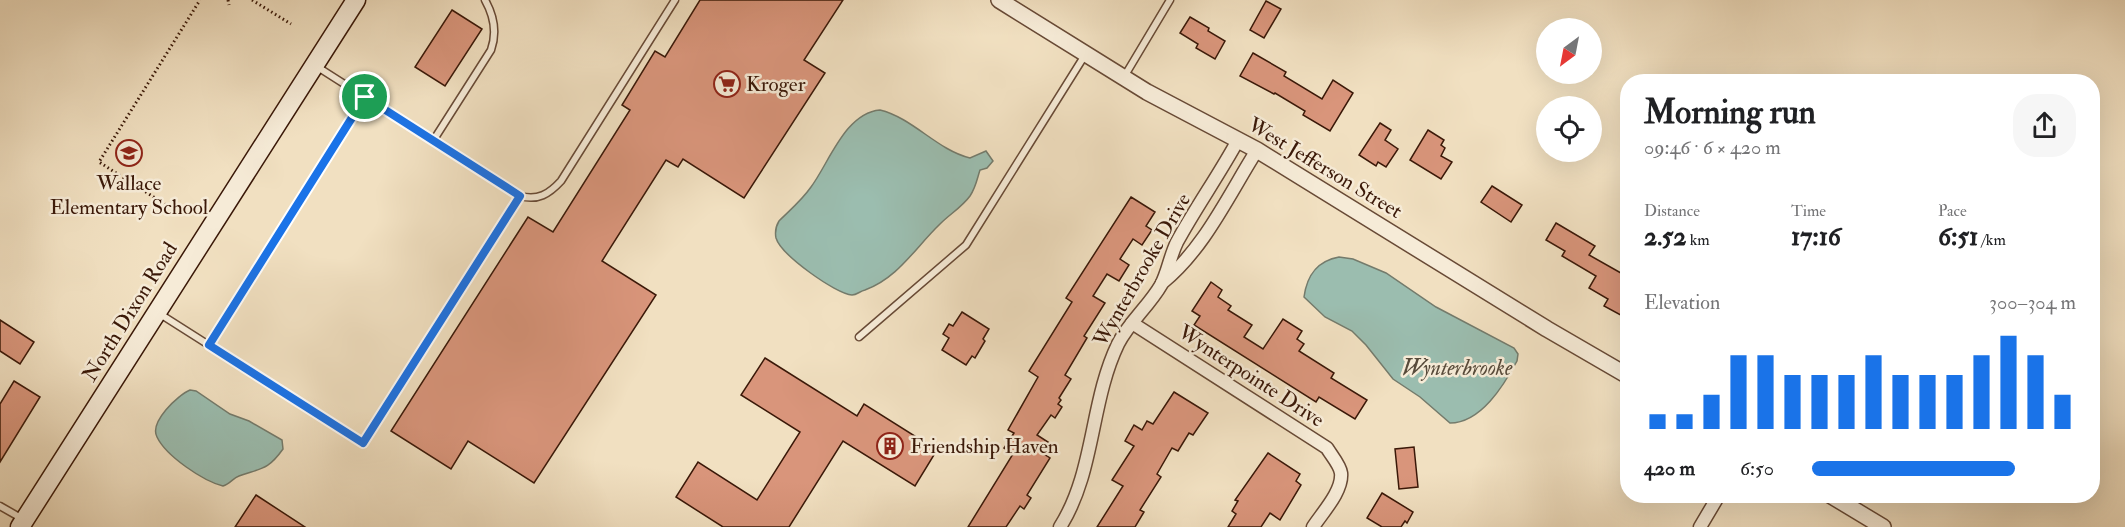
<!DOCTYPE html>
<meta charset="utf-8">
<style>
body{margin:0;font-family:"IM FELL Double Pica",serif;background:#f6f6f6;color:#202124;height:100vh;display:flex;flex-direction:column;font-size:22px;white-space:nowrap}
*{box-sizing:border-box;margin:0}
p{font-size:20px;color:#757577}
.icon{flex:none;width:33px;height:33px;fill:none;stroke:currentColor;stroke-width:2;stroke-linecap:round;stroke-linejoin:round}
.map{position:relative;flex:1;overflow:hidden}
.side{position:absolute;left:1620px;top:74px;width:480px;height:429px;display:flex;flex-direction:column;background:#fff;border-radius:24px;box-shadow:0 6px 24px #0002}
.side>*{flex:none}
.needle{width:39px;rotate:212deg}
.tools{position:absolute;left:1536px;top:18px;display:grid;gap:12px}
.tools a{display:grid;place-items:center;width:66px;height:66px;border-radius:50%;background:#fff;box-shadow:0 6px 24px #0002;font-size:30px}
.pin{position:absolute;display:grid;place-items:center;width:51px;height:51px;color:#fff;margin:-26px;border:3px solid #fff;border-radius:50%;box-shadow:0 2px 6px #0007}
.round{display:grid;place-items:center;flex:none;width:63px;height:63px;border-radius:24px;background:#f6f6f6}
.overview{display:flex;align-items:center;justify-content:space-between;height:102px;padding:0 24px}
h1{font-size:33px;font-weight:700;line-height:45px}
.stats{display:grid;grid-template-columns:repeat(3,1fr);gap:9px;height:102px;padding:6px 24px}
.stats div{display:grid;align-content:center}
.stats b{font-size:26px;font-weight:700}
.stats small{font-size:16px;font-weight:400}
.stats p{font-size:16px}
.chart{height:168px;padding:12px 24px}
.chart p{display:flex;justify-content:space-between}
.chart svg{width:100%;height:108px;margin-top:6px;stroke:#1a73e8;stroke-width:6}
ul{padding:0 24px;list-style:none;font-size:20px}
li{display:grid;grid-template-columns:96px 72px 1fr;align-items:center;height:45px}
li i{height:15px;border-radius:8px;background:#1a73e8}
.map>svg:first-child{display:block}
.water{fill:#9bbdaf;stroke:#747b6c;stroke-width:1.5}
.building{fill:#d9957b;stroke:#3a1808;stroke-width:1.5}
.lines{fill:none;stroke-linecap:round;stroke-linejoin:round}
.service-casing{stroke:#684a36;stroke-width:9}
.minor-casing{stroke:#684a36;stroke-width:15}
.tertiary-casing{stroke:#684a36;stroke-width:18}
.secondary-casing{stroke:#3a1808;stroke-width:21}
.path{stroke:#3a1808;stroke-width:3;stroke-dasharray:1.5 3;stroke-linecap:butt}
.service{stroke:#f6ebd7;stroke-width:6}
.minor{stroke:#f6ebd7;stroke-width:12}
.tertiary{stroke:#f6ebd7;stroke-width:15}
.secondary{stroke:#f6ebd7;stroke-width:18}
.route-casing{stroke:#fff;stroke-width:12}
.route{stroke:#1a73e8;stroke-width:8}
.labels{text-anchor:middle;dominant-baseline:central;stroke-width:5;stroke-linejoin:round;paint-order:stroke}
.poi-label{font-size:21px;fill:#3a1808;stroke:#f6ebd7;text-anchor:start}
.street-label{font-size:21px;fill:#3a1808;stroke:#f6ebd7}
.water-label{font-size:22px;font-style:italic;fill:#574a3a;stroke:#f6ebd7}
</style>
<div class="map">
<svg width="2125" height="527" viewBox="0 0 2125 527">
<rect width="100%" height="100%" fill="#f1e0c1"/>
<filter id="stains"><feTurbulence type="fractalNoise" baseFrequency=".00333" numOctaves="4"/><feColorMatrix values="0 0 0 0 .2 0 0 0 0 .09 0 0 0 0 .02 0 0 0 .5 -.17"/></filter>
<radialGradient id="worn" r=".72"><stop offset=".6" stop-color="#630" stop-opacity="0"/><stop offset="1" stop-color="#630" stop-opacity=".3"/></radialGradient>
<g class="water">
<path d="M880 110C913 118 937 150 970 158L986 151 993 161 987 168 980 170C977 179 976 187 970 196 962 207 950 214 940 224 915 248 898 278 865 290 860 291 857 295 852 295 836 294 781 255 776 238 775 233 776 226 779 221 790 210 802 200 811 187 829 163 845 113 880 110Z"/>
<path d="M1339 257 1353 259 1386 273 1436 307 1514 348 1518 354 1517 361C1504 385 1481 423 1450 423L1420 397 1393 379 1366 345 1352 331 1325 317 1304 297C1307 275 1317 261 1339 257Z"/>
<path d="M190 390 196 391 230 414 249 421 282 440 283 449C268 470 262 468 239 476 233 478 230 484 223 486 203 481 166 456 157 437 149 422 178 395 190 390Z"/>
</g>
<g class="building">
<polygon points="700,0 843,0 804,60 825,73 744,198 683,159 678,167 666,160 602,261 656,295 534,483 468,441 451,469 391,431 528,217 553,232 630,110 622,105 655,51 665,57"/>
<polygon points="1266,1 1281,9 1264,38 1250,30"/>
<polygon points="452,10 482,29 445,86 415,67"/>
<polygon points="1190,17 1209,28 1208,31 1225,41 1215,59 1196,48 1198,44 1180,33"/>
<polygon points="1253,53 1286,72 1284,76 1322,99 1333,80 1353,93 1330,131 1303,115 1305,111 1275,93 1274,94 1240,76"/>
<polygon points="1380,123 1391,130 1385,140 1398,149 1386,167 1378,162 1376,166 1359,155"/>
<polygon points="1428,130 1444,140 1441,145 1445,148 1441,156 1452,162 1441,179 1410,160"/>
<polygon points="1492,186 1522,205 1511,222 1481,202"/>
<polygon points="1131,197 1155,212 1146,226 1152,230 1142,245 1133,239 1120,259 1129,265 1119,281 1107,274 1093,296 1105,303 1084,336 1087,338 1065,375 1071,379 1059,398 1061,400 1058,404 1062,407 1055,418 1051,415 1037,435 1051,444 1044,454 1050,458 1027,495 1031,498 1024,509 1020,506 1006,527 968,527 1013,454 1004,448 1014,433 1008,430 1038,377 1029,371 1072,302 1066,298"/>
<polygon points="1556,223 1595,246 1589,255 1628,277 1628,319 1604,306 1608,299 1589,288 1596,276 1562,256 1565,251 1546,240"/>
<polygon points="1211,282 1222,290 1218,297 1231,306 1228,310 1252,325 1244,337 1263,349 1283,319 1302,331 1297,339 1304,344 1299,351 1334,373 1331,378 1367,400 1355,419 1319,397 1316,402 1194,325 1200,316 1192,311"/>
<polygon points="962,312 989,329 983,339 985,341 975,358 972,356 966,365 942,350 949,338 943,334 949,324 953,326"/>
<polygon points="0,320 34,342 20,364 0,351"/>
<polygon points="765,358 857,416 864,404 937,450 915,486 843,441 789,527 723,527 676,497 698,462 757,500 800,432 741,395"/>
<polygon points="14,381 40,397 0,462 0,404"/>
<polygon points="1174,392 1208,413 1193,435 1189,433 1178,451 1172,448 1157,474 1161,477 1140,510 1144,512 1135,527 1097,527 1123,486 1112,480 1134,446 1125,441 1134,425 1142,430 1147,421 1153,424"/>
<polygon points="1414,447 1418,487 1399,489 1395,449"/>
<polygon points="1268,453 1300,474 1296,481 1301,485 1280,520 1270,513 1261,527 1228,527 1236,514 1232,511 1238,501 1235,500"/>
<polygon points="1382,493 1413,512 1407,523 1405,521 1401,527 1382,527 1367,518"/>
<polygon points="256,495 305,527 235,527"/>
</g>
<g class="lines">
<defs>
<g id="service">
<path d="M316 66 520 196C538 201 549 194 561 181L675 0"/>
<polyline points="1124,77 1170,0"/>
<path d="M433 141 491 50C497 33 494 16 485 0"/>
<polyline points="160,314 363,443 520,196"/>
<polyline points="859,337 966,245 1085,55"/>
<polyline points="209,345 365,97"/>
<polyline points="0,506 21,518"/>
</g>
<g id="minor">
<path d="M1162 283C1204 249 1228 196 1257 150"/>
<path d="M1132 323 1327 448C1331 455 1340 465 1341 473 1343 491 1322 513 1313 527"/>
<path d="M1060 527C1095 472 1090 402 1118 344 1129 322 1149 306 1161 285 1168 272 1170 256 1177 242 1196 207 1219 175 1238 140"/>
<polyline points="1700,527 1719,495"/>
</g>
<g id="tertiary">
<polyline points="999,0 1147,92 1257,150 1547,329 1628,376"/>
<polyline points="1830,495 1883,527"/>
</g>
<polyline id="secondary" points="20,527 356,0"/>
</defs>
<use href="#service" class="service-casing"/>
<use href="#minor" class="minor-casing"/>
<use href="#tertiary" class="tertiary-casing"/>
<use href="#secondary" class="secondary-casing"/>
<g class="path">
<polyline points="228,0 229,5"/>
<polyline points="252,0 291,24"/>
<polyline points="177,212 99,162 200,0"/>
</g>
<use href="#service" class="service"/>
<use href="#minor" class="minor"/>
<use href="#tertiary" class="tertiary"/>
<use href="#secondary" class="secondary"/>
</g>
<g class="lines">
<defs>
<polygon id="route" points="365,97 520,196 363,443 209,345"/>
</defs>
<use href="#route" class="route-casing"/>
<use href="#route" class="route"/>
</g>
<defs>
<symbol id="supermarket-ring" viewBox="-11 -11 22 22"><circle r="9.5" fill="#f6ebd7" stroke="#8f2418" stroke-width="1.5"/><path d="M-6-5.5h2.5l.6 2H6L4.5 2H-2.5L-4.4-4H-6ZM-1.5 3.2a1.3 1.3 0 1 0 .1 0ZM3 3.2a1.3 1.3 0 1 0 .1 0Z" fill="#8f2418"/></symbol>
<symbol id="school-ring" viewBox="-11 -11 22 22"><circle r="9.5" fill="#f6ebd7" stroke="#8f2418" stroke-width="1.5"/><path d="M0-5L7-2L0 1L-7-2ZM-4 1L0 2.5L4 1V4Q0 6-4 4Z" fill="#8f2418"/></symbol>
<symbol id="building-ring" viewBox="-11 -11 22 22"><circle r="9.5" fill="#f6ebd7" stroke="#8f2418" stroke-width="1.5"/><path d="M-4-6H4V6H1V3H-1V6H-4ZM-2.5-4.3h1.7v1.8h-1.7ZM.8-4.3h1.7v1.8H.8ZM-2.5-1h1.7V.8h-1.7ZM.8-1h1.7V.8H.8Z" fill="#8f2418"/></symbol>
</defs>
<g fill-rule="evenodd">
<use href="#supermarket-ring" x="712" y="69" width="30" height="30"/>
<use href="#school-ring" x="114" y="138" width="30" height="30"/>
<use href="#building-ring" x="875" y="431" width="30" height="30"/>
</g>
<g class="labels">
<g class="poi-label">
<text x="746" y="84">Kroger</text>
<text x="129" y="183" text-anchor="middle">Wallace<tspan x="129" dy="24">Elementary School</tspan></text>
<text x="910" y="446">Friendship Haven</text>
</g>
<g class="street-label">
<text transform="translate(1325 168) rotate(31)">West Jefferson Street</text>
<text transform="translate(1142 270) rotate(-60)">Wynterbrooke Drive</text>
<text transform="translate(130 312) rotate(-58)">North Dixon Road</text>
<text transform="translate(1251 376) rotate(33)">Wynterpointe Drive</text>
</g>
<g class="water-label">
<text x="1457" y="368">Wynterbrooke</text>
</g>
</g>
<rect width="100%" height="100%" filter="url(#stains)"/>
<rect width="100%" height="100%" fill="url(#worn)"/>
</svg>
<div class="tools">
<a><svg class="needle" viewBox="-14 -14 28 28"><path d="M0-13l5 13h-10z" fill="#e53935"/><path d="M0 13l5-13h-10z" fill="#757577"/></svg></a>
<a><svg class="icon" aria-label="locate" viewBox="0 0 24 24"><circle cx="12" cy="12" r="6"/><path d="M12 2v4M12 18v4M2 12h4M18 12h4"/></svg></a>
</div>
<div class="pin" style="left:365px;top:97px;background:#1e9e55"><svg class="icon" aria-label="arrive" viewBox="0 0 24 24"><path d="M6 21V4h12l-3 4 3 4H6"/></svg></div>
<section class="side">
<div class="overview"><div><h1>Morning run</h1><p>09:46 · 6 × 420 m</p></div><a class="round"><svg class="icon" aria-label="share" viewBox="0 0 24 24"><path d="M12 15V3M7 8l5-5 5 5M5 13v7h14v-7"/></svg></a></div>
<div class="stats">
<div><p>Distance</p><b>2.52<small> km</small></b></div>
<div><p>Time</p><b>17:16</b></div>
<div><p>Pace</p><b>6:51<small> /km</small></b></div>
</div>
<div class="chart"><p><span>Elevation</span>300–304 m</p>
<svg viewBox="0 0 160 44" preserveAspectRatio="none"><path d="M5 44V38M15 44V38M25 44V30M35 44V14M45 44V14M55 44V22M65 44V22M75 44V22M85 44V14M95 44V22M105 44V22M115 44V22M125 44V14M135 44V6M145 44V14M155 44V30"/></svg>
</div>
<ul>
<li><b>420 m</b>6:50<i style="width:77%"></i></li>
</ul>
</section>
</div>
